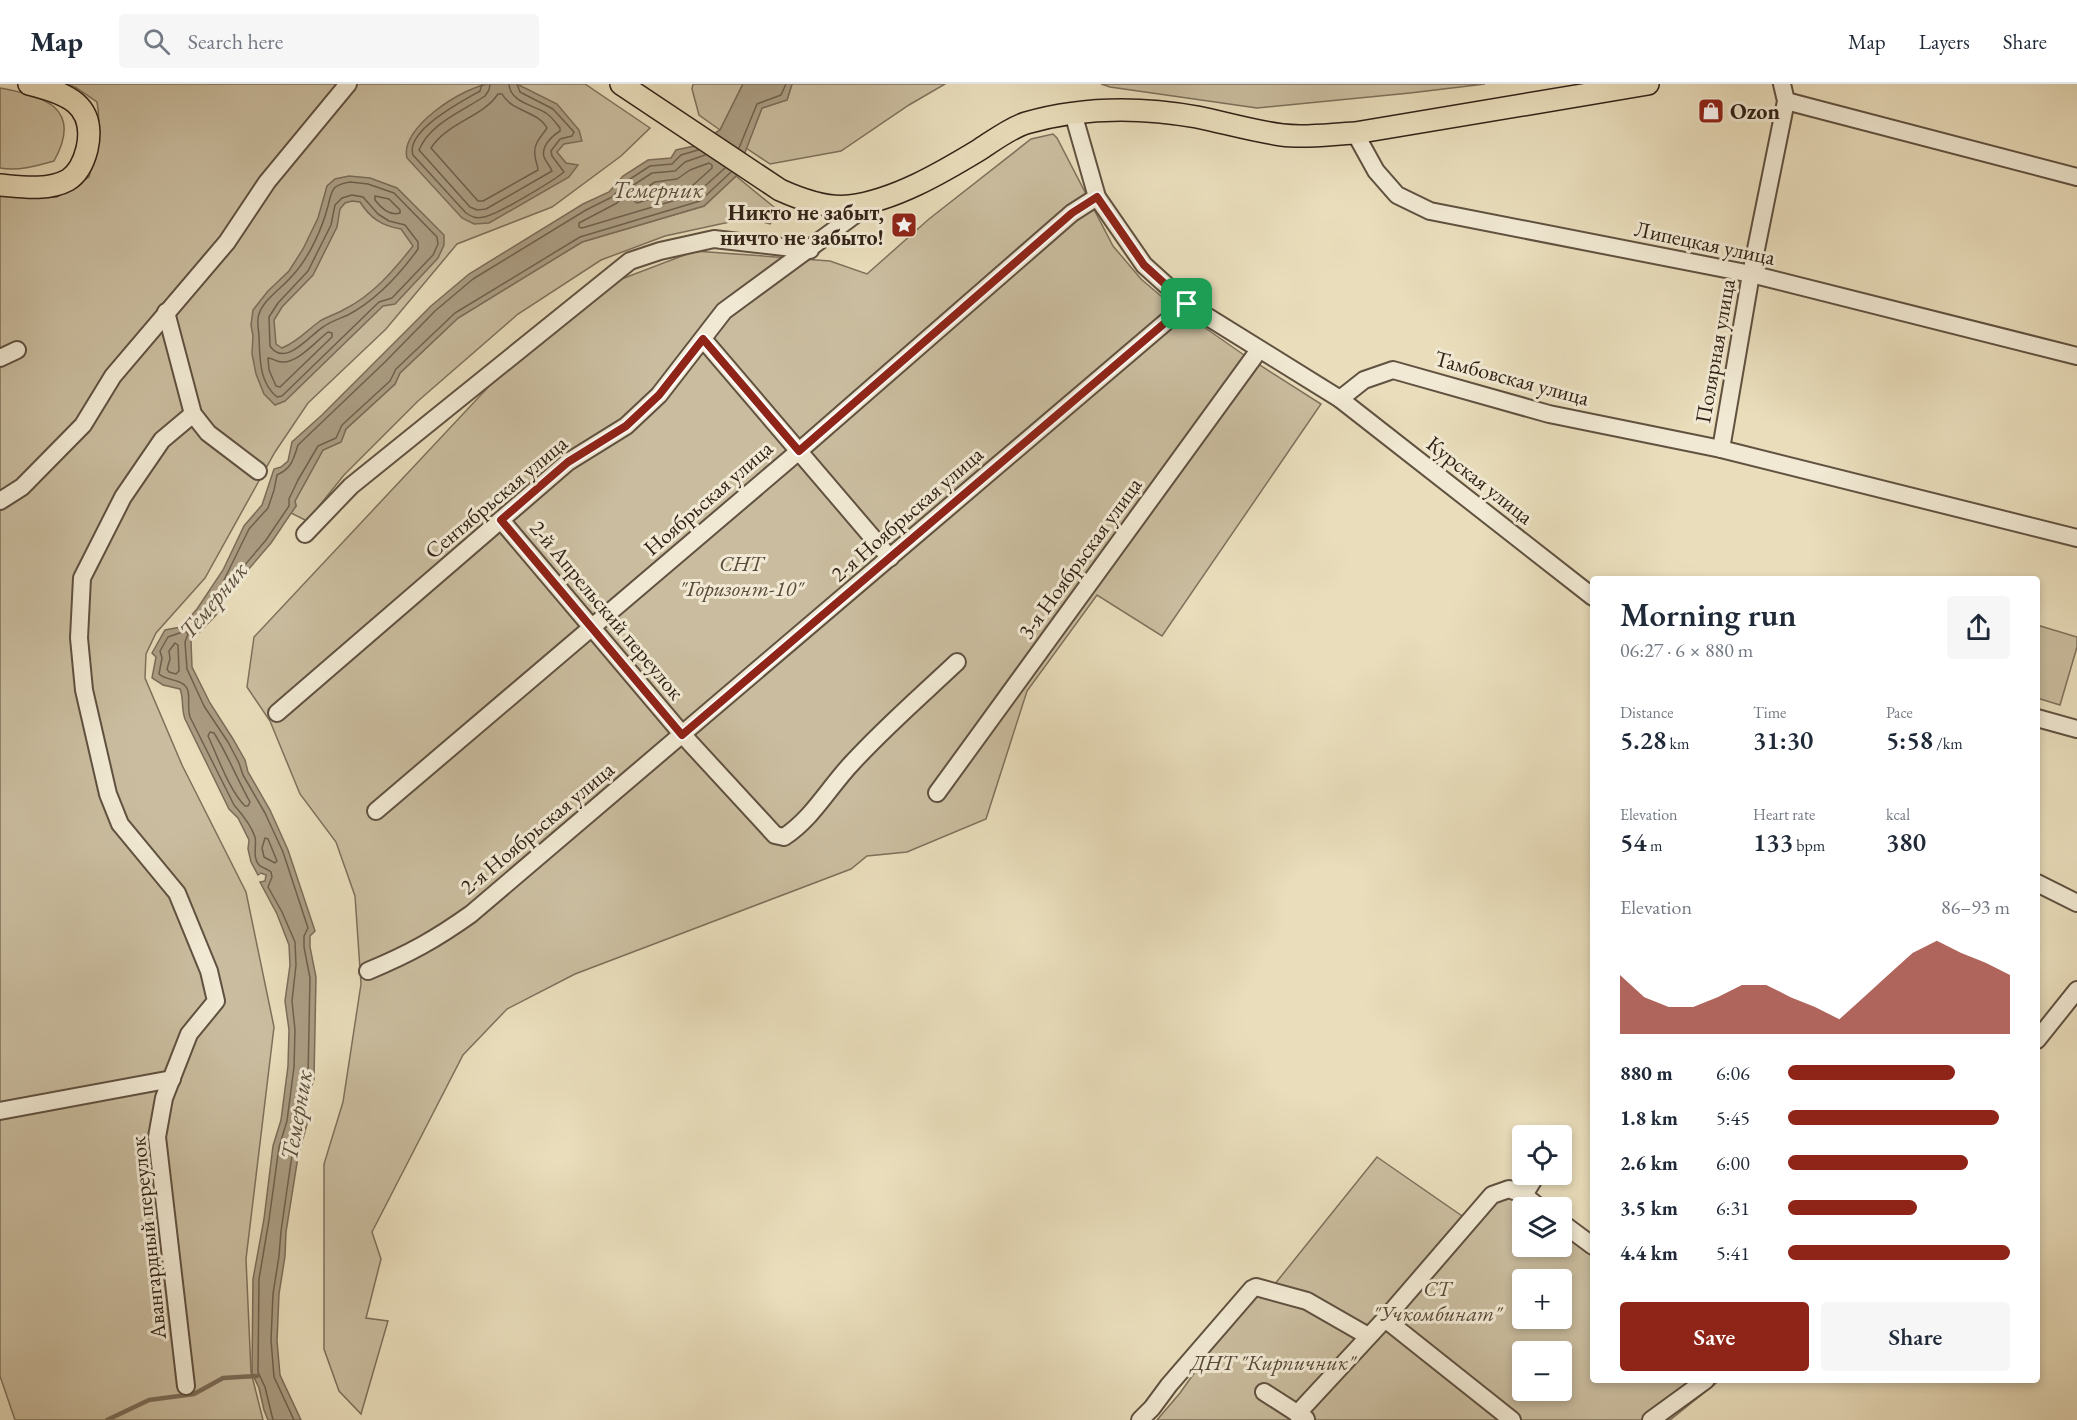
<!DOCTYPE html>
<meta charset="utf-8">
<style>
body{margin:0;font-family:"EB Garamond",serif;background:#f6f6f7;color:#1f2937;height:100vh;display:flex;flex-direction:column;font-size:22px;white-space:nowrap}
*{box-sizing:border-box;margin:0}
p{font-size:20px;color:#747a83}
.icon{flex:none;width:33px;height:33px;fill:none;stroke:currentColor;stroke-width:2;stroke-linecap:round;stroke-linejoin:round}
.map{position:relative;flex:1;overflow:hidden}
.side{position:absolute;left:1590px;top:492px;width:450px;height:807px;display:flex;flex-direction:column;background:#fff;border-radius:6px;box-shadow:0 3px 9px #0003}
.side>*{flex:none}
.tools{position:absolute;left:1512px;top:1041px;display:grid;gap:12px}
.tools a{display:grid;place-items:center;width:60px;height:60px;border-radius:6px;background:#fff;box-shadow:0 3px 9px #0003;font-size:30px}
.pin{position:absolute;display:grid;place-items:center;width:51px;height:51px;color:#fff;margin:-26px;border-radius:12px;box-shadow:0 3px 9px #0006}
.round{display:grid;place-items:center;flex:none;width:63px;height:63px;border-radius:6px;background:#f6f6f7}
.summary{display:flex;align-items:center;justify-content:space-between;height:102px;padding:0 30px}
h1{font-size:33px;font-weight:600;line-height:45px}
.metrics{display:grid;grid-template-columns:repeat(3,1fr);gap:9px;height:102px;padding:6px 30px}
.metrics div{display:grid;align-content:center}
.metrics b{font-size:26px;font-weight:600}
.metrics small{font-size:16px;font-weight:400}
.metrics p{font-size:16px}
.chart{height:168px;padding:12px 30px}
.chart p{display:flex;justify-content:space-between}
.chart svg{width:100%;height:108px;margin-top:6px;fill:#8f2418;opacity:.7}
.primary-button{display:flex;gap:12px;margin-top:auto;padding:12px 30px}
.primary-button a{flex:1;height:69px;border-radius:6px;background:#8f2418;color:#fff;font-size:24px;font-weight:600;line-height:69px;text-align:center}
.primary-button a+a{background:#f6f6f7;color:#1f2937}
ul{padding:0 30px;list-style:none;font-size:20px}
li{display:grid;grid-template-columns:96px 72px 1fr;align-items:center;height:45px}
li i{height:15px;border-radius:8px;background:#8f2418}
header{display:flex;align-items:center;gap:36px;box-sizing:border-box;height:84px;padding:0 30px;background:#fff;border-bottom:2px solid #e0e1e3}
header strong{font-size:28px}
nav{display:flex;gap:33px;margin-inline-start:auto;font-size:21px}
.search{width:420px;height:54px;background:#f6f6f7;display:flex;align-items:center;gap:15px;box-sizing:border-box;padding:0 21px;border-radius:6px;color:#747a83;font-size:22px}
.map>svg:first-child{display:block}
.green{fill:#cabd9f;stroke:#7e705b;stroke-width:1.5;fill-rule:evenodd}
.water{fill:#ab9d83;stroke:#7b6c58;stroke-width:1.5;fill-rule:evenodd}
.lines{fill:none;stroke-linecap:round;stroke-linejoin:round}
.shore{stroke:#6e604d;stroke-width:1.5}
.stream{stroke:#7b6c58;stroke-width:4.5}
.minor-casing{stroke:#605140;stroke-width:20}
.major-casing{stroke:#322217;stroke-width:24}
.minor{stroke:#f1e9d3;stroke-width:16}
.major{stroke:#e9ddbb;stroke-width:21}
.route-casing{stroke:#fff;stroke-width:12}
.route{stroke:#8f2418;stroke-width:8}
.labels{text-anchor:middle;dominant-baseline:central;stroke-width:6;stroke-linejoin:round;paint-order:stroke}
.poi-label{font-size:22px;font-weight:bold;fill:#322217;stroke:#f1e9d3;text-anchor:start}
.street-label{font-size:22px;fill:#322217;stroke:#f1e9d3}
.park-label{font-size:22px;font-style:italic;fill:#584939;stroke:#f1e9d3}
.water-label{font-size:24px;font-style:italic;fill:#5c4d3d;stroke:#f1e9d3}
</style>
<header>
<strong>Map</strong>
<div class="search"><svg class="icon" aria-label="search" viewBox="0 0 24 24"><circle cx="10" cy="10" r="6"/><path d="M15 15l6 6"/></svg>Search here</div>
<nav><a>Map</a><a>Layers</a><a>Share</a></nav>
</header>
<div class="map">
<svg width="2077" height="1336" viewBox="0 0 2077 1336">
<rect width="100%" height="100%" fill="#e9ddbb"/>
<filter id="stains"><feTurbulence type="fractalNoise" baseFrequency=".00333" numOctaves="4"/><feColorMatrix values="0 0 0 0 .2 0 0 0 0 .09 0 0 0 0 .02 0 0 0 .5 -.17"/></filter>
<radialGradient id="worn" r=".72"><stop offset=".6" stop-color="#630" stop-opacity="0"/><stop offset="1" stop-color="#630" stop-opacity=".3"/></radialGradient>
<g class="green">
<path d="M65 0H585L650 44 621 72 552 123 457 160 386 245 308 319 275 368 205 494 156 549 146 570 145 594 182 681 246 808 274 943 246 1175 251 1288 263 1336H15L0 1292V110L17 113H57L89 93C95 69 102 44 97 18L75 3Z"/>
<polygon points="693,0 743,0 720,46 699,31 692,5"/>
<polygon points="792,0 945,0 909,21 841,67 770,80 746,64 762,24 787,16"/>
<polygon points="1101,0 1485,0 1410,9 1257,24 1110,3"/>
<path d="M0 4C43 12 84 23 54 77 36 82 19 87 0 84Z"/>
<polygon points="1053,50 1057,54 1113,162 1141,195 1168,218 1244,271 1321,320 1162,552 1097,511 1027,607 986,735 907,768 867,772 851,785 575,890 507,925 463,971 372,1148 381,1175 366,1234 388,1237 361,1330 339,1307 324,1265 324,1080 343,1018 361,900 355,812 336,758 300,710 270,637 247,603 254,553 508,282 619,196 695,167 830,177 867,190 929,135 1031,55"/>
<polygon points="736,92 780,128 770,140 748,134 665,152 601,176 518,230 418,317 344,391 307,437 291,429 296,422 295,417 323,366 341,358 346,345 395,300 400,289 458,234 582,158 704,122"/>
<polygon points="2037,541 2077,553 2077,563 2060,621 2037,614"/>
<path d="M1377 1073 1468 1136 1504 1097 1538 1123 1522 1124V1162H1562V1142L1593 1167V1296H1720L1670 1336H1157L1180 1309 1254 1205 1266 1211ZM1522 1196H1562V1234H1522ZM1522 1268H1562V1306H1522Z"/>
</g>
<g class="water">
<path d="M488 0H517L557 20 579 46 582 57 564 60 557 68 566 79 578 81 569 93 489 139 474 140 462 134 407 74C399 44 462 4 488 0Z"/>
<path d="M743 0H792L787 16 762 24 736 92 704 122 582 158 458 234 400 289 395 300 346 345 341 358 323 366 295 417 296 422 271 459 224 514 216 531 191 557 192 583 210 619 233 655 245 676 248 688 270 726 288 766 315 847 310 852V863L316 893 314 995 304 1024 307 1040 298 1073 286 1148 285 1172 279 1210 277 1257 280 1291 301 1336H268L264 1326 259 1304 252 1289 253 1195 264 1135 273 1062 281 1036 288 982 289 946 285 917 290 881 289 861 277 830 260 798 265 797 266 791 261 789 258 791 251 778 248 765 249 756 238 734 229 725 185 635C181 624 184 615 180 605L163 601 152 594 156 573 152 569 165 546 181 543 197 525 223 486 244 442 262 421 274 385 281 383 288 377 292 358 322 331 431 222 469 190 583 120 609 108 623 92 648 76 671 74 676 66 694 62 720 46Z"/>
<path d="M349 92 370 94 397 104 444 151V161L438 174 395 220 383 222 285 317 275 321 264 310 256 290 252 270 253 252 251 241 253 226 268 207 289 187 303 165 318 134 327 102 335 95ZM352 117 360 118C370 134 382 142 401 145L413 162C394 186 373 211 345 225 337 230 328 232 320 237 306 247 299 257 282 264L276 260 274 236 282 223 313 191 337 143 340 125 345 119Z"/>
</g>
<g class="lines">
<g class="shore">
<path d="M482 0 480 7C462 17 405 47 413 71L466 129C472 133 476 135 484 133 497 131 553 97 564 88L552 72 551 67 560 55 572 52 574 48 553 25 520 8 517 0"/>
<path d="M490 0 489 6 485 12C463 27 430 39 419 66L470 123 477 126 486 125 552 87C550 82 546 78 544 73 541 62 552 52 560 47V44C556 39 552 33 546 29 533 21 510 18 509 0"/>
<path d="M498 10H502C512 28 538 27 547 44 541 53 533 60 535 71 535 77 538 81 538 86L483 117H478L431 64C448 38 483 33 498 10Z"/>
<polyline points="739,64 757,20 781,11 786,0"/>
<path d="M698 66 681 71 672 80 650 82 627 97 612 113 586 126 473 195 435 227 385 278 298 361C293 376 292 384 277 391L274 406 268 424 249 445 223 498V502L228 501 266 456 289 422V415L298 396 318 362 336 354 342 341 390 297 396 285 455 229 580 153 700 117 731 88"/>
<polyline points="705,71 685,78 675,87 652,89 632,102 617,119 579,139 579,143 582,144 696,110 725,84"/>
<polygon points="709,79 712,81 712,84 692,102 637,119 634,117 638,109 655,98 677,95 690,86"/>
<path d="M350 98 368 100 394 109 437 153 438 160 433 171 392 214 379 218 282 312 277 313C259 298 260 275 259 253 259 245 256 238 259 230 264 215 282 204 292 192 309 174 322 145 328 122 332 105 332 101 350 98Z"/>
<path d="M352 111 363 113 378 130 389 137 405 141 418 158V165C400 190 376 216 348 231 339 235 331 237 323 243 309 252 285 284 270 262L269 233 278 219 308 187 331 141 335 121 342 114Z"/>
<path d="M375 112 389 115 400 126V129C390 132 381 124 375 116Z"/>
<path d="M328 248 332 249V253L280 303 276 302 269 286 268 274C273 274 276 278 282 278 298 279 316 257 328 248Z"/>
<polygon points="175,559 178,561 179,587 176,590 169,588 167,585 170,575 169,567"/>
<path d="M210 648 214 649C228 671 237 695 250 718L248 722H245C229 706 218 673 208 652Z"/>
<polygon points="265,754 268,755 277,777 275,779 264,773 262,764"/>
<path d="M273 1336 265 1303 258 1288 259 1195 269 1136 279 1063 287 1037 294 983 295 946 292 917 296 881 295 858 282 828 268 803 272 793 271 788C268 785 262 784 259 781 252 773 257 762 255 753 251 741 242 730 234 721L190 633C187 623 190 616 188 607 184 594 168 598 159 590L162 574 160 567 168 553 185 547 188 550 185 558 187 585 204 622 228 658 239 679 243 691 265 729 283 768 308 844 304 852V863L310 894 308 994 298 1022 301 1040 292 1071 281 1147 279 1172 273 1210 271 1256 274 1293 294 1336"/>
</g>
<polyline class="stream" points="107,1336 149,1316 194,1310 223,1294 257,1292"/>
<defs>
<g id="minor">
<polyline points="1786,17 2077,93"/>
<polyline points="1073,29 1097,113 1144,181 1187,220 1340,315 1593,513"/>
<polyline points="1355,49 1376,87 1397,111 1430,127 1751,190 2077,272"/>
<polyline points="166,228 193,330 208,349 258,387"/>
<polyline points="703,255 890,474"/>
<polyline points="0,274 17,266"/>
<polyline points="1340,315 1364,296 1393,286 1549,330 1721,365 2077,454"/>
<polyline points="1721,365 1751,190 1786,17 1782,0"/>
<polyline points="0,417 22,403 83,341 113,292 227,158 267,98 348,0"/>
<path d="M501 436 682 650 775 751 784 753C813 734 829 703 853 678 885 643 922 611 957 578"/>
<polyline points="305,450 351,402 630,177 660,167 714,155 810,166"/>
<polyline points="277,629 568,378 626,342 659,311 724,227 871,119"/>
<polyline points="2037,634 2077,645"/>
<polyline points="937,709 1259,266"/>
<polyline points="376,727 799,367 1072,129 1097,113"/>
<polyline points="2037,799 2077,819"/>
<path d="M368 887C409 870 436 855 471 830L1187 220"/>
<polyline points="2037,956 2077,906"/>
<polyline points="0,1027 172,995"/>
<polyline points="1524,1111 1537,1090"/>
<polyline points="1562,1139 1593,1162"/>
<polyline points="1385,1235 1512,1336"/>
<polyline points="186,1302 157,1053 164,1014 189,950 216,917 209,887 177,809 120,740 108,710 84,606 79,554 82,494 123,413 162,356 193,330"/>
<polyline points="1264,1308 1306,1335"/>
<polyline points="1297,1330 1385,1235 1492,1111 1509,1105 1524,1111 1540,1124"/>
<polyline points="1140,1336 1152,1324 1169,1301 1252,1205 1256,1203 1307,1217 1368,1252"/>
<polyline points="1651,1336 1706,1296"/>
</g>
<g id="major">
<path d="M621 0 780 106C800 115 827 125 850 122 895 116 941 89 979 66 993 57 1010 44 1026 39 1081 23 1141 23 1197 33 1226 39 1253 47 1282 51 1306 54 1331 50 1355 49L1648 0"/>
<path d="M0 101C22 103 48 107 68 96 79 89 84 77 87 65 97 20 66 9 29 0"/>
</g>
</defs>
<use href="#minor" class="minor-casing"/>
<use href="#major" class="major-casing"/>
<use href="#minor" class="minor"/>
<use href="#major" class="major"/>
</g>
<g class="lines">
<defs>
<polygon id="route" points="1097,113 1144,181 1187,220 682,651 501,436 568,378 626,342 659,311 703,255 799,367 1072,129"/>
</defs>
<use href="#route" class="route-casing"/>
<use href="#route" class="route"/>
</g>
<defs>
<symbol id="shop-square" viewBox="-11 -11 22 22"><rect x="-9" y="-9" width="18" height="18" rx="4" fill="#8f2418" stroke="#f1e9d3"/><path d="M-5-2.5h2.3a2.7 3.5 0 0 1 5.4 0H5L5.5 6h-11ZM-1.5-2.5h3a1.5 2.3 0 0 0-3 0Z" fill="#fff"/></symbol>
<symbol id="sight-square" viewBox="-11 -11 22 22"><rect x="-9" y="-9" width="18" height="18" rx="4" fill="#8f2418" stroke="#f1e9d3"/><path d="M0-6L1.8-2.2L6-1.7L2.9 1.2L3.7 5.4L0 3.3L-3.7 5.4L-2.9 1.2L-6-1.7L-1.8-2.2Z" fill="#fff"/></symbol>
</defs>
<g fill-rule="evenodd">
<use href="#shop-square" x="1696" y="12" width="30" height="30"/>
<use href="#sight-square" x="889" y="126" width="30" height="30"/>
</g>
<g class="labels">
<g class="poi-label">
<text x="1730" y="27">Ozon</text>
<text x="884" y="128" text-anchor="end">Никто не забыт,<tspan x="884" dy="25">ничто не забыто!</tspan></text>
</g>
<g class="street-label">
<text transform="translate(1705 159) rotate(12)">Липецкая улица</text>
<text transform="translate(1715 267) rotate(-80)">Полярная улица</text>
<text transform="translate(1512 294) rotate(15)">Тамбовская улица</text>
<text transform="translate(1480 396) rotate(38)">Курская улица</text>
<text transform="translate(496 413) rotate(-40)">Сентябрьская улица</text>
<text transform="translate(708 414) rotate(-41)">Ноябрьская улица</text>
<text transform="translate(907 430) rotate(-41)">2-я Ноябрьская улица</text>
<text transform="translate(1080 474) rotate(-54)">3-я Ноябрьская улица</text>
<text transform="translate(607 526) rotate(50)">2-й Апрельский переулок</text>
<text transform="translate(537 744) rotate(-40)">2-я Ноябрьская улица</text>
<text transform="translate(148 1154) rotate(-96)">Авангардный переулок</text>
</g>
<g class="park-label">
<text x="741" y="479">СНТ<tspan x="741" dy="25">"Горизонт-10"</tspan></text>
<text x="1437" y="1204">СТ<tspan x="1437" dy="25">"Учкомбинат"</tspan></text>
<text x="1273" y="1278">ДНТ "Кирпичник"</text>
</g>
<g class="water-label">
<text x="658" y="105">Темерник</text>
<text transform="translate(213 516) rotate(-50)">Темерник</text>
<text transform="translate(296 1031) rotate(-80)">Темерник</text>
</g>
</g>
<rect width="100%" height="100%" filter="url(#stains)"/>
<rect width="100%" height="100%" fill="url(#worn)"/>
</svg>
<div class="tools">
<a><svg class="icon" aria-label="locate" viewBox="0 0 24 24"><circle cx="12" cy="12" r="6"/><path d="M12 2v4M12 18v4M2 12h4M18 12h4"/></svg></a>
<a><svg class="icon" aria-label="layers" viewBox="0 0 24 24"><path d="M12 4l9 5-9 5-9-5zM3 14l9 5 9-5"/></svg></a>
<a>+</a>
<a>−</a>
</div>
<div class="pin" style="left:1187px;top:220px;background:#1e9e55"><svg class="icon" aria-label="arrive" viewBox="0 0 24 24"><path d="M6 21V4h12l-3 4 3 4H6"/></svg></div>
<section class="side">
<div class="summary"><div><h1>Morning run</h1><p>06:27 · 6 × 880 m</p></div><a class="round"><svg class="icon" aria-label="share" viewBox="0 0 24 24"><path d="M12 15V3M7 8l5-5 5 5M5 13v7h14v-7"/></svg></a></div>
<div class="metrics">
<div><p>Distance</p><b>5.28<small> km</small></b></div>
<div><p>Time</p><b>31:30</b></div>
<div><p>Pace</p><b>5:58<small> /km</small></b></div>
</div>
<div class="metrics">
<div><p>Elevation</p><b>54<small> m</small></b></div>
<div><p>Heart rate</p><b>133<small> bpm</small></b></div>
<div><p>kcal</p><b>380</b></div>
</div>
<div class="chart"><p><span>Elevation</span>86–93 m</p>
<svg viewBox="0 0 160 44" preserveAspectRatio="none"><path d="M0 44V20L10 29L20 33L30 33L40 29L50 24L60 24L70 29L80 33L90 38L100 29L110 20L120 11L130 6L140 11L150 15L160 20V44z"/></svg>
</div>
<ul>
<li><b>880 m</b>6:06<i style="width:75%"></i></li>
<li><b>1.8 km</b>5:45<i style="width:95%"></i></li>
<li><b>2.6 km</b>6:00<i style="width:81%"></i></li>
<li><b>3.5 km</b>6:31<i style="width:58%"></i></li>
<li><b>4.4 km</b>5:41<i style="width:100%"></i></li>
</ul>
<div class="primary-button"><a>Save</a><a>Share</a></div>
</section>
</div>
